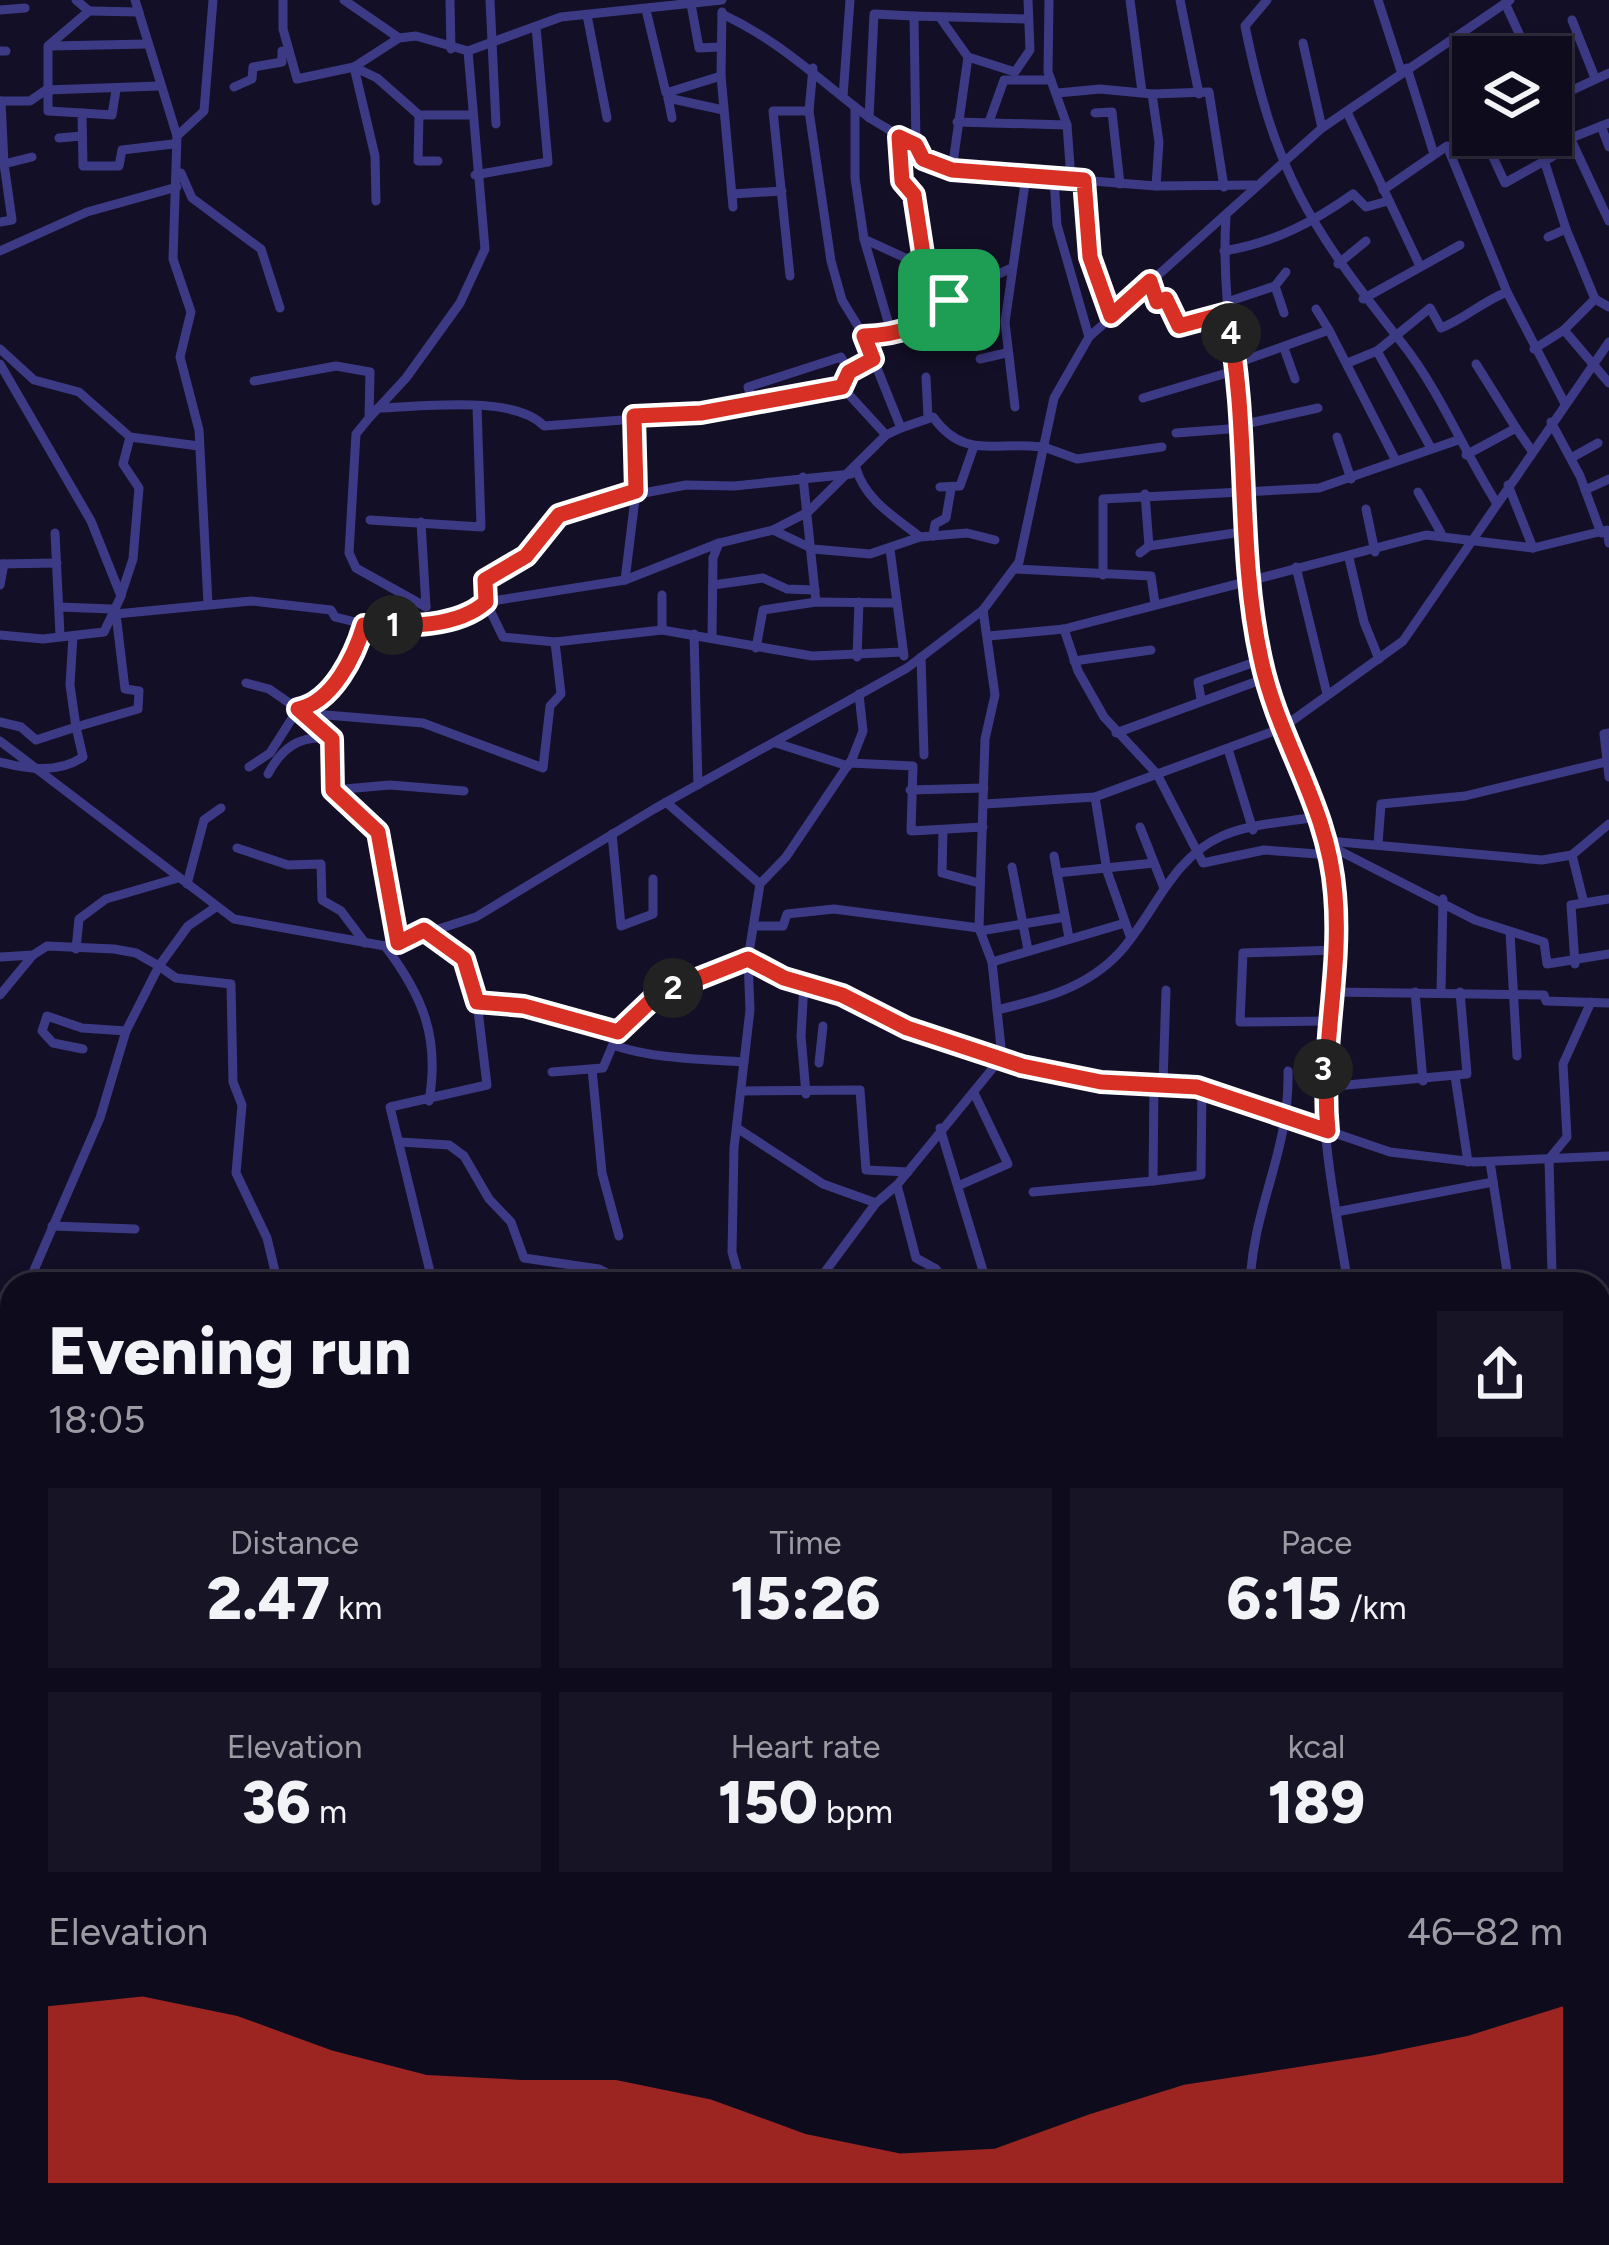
<!DOCTYPE html>
<meta charset="utf-8">
<style>
body{margin:0;font-family:Figtree,sans-serif;background:#171425;color:#f1f3f6;height:100vh;display:flex;flex-direction:column;font-size:45px;white-space:nowrap}
*{box-sizing:border-box;margin:0}
p{font-size:39px;color:#9b9ba3}
.icon{flex:none;width:66px;height:66px;fill:none;stroke:currentColor;stroke-width:2;stroke-linecap:round;stroke-linejoin:round}
.map{position:relative;flex:1;overflow:hidden}
.details{position:absolute;left:0px;top:1272px;width:1611px;height:975px;display:flex;flex-direction:column;background:#0e0b1c;border-radius:36px 36px 0 0;box-shadow:0 6px 18px #0003,0 0 0 3px #2e2b3b}
.details>*{flex:none}
.tools{position:absolute;left:1452px;top:36px;display:grid;gap:24px}
.tools a{display:grid;place-items:center;width:120px;height:120px;border-radius:0px;background:#0e0b1c;box-shadow:0 6px 18px #0003,0 0 0 3px #2e2b3b;font-size:60px}
.pin{position:absolute;display:grid;place-items:center;width:102px;height:102px;color:#fff;margin:-51px;border-radius:24px;box-shadow:0 6px 18px #0006}
.km{position:absolute;width:60px;height:60px;margin:-30px;border-radius:50%;background:#222;color:#fff;font-size:33px;line-height:60px;text-align:center}
.round{display:grid;place-items:center;flex:none;width:126px;height:126px;border-radius:0px;background:#171425}
.headline{display:flex;align-items:center;justify-content:space-between;height:204px;padding:0 48px}
h1{font-size:66px;font-weight:800;line-height:90px}
.figures{display:grid;grid-template-columns:repeat(3,1fr);gap:18px;height:204px;padding:12px 48px}
.figures div{display:grid;align-content:center;border-radius:0px;background:#171425;text-align:center}
.figures b{font-size:60px;font-weight:800}
.figures small{font-size:33px;font-weight:400}
.figures p{font-size:33px}
.chart{height:336px;padding:24px 48px}
.chart p{display:flex;justify-content:space-between}
.chart svg{width:100%;height:216px;margin-top:12px;fill:#d93025;opacity:.7}
.map>svg:first-child{display:block}
.lines{fill:none;stroke-linecap:round;stroke-linejoin:round}
.street{stroke:#3d3a85;stroke-width:9}
.route-casing{stroke:#fff;stroke-width:24}
.route{stroke:#d93025;stroke-width:15}
</style>
<div class="map">
<svg width="1609" height="2245" viewBox="0 0 1609 2245">
<rect width="100%" height="100%" fill="#130f26"/>
<g class="lines">
<g class="street">
<polyline points="76,0 89,11 48,46 48,111 82,113 83,166 119,166 122,150 173,144"/>
<polyline points="135,0 177,136 173,259 191,312 180,357 199,430 208,604"/>
<polyline points="283,0 283,29 297,79 354,67 399,38 416,36 468,51 561,17 722,0"/>
<polyline points="344,0 399,38"/>
<polyline points="450,0 451,49"/>
<polyline points="490,0 496,124"/>
<polyline points="1049,0 1048,72 1067,125 1071,179"/>
<polyline points="1130,0 1142,92"/>
<polyline points="1180,0 1199,94"/>
<path d="M1267 0 1245 26C1275 174 1310 227 1402 343 1440 391 1463 450 1496 502"/>
<polyline points="1378,0 1401,71"/>
<polyline points="1505,3 1530,57"/>
<polyline points="691,4 699,48 720,47"/>
<polyline points="0,10 25,8"/>
<polyline points="646,10 666,93 721,76"/>
<polyline points="89,11 139,12"/>
<polyline points="722,12 721,76 733,207"/>
<path d="M722 14C778 40 815 76 863 113 883 129 911 137 923 159L952 170 1156 186 1254 185"/>
<polyline points="587,15 607,118"/>
<polyline points="941,19 968,57"/>
<polyline points="1572,20 1595,78"/>
<polyline points="1303,43 1322,128"/>
<polyline points="51,46 147,44"/>
<polyline points="0,51 6,51"/>
<polyline points="354,67 375,156 376,201"/>
<polyline points="354,67 377,78 419,115 470,115"/>
<path d="M813 68 809 111 831 261 842 300 864 336 901 428 933 417C964 460 994 441 1041 447"/>
<polyline points="1407,68 1433,151"/>
<polyline points="234,87 252,79 253,67 282,62 282,51"/>
<polyline points="1058,93 1100,89 1152,94"/>
<polyline points="843,97 850,0"/>
<polyline points="1551,97 1609,221"/>
<polyline points="668,98 723,110"/>
<polyline points="668,98 672,118"/>
<polyline points="1553,99 1609,73"/>
<polyline points="0,101 30,101 46,90 159,86"/>
<polyline points="855,107 855,178 864,239 925,267"/>
<polyline points="1347,112 1420,266"/>
<polyline points="82,113 112,115 116,90"/>
<polyline points="1095,113 1112,112 1120,184"/>
<polyline points="419,115 418,161 438,161"/>
<polyline points="869,118 874,14 914,16"/>
<polyline points="957,122 1067,125"/>
<polyline points="989,122 1004,80 1051,80"/>
<polyline points="1601,126 1609,147"/>
<polyline points="1460,127 1473,120"/>
<polyline points="1530,135 1492,155 1505,183 1573,145"/>
<polyline points="177,136 204,111 213,0"/>
<polyline points="899,137 902,181 914,195 925,267 948,300"/>
<polyline points="59,138 82,136"/>
<polyline points="1571,138 1609,123"/>
<polyline points="916,145 914,16 1027,19"/>
<polyline points="1544,160 1566,229"/>
<polyline points="0,164 4,164 1,101"/>
<polyline points="952,170 968,57 1015,72 1030,50 1028,0"/>
<polyline points="181,173 192,198 261,249 280,308"/>
<polyline points="475,175 548,162 536,27"/>
<polyline points="1054,179 1057,225 1089,337"/>
<polyline points="1085,180 1091,257 1111,316"/>
<polyline points="1156,186 1159,142 1152,94 1209,92 1224,187"/>
<polyline points="1383,190 1447,146 1507,292 1564,402"/>
<polyline points="732,194 782,191"/>
<path d="M1226 216C1220 307 1242 398 1248 489 1252 547 1248 603 1261 661 1276 726 1320 784 1330 849 1342 924 1326 985 1323 1058 1320 1133 1336 1210 1348 1284"/>
<polyline points="0,222 12,220 4,164 32,157"/>
<polyline points="1548,237 1566,229 1595,299"/>
<polyline points="864,239 892,335"/>
<polyline points="0,251 87,212 177,187"/>
<path d="M1224 251C1273 243 1312 223 1353 194L1366 207 1388 201"/>
<polyline points="1338,264 1366,241"/>
<polyline points="790,276 773,111 809,111"/>
<polyline points="1150,281 1157,302 1167,299 1179,326 1227,313"/>
<polyline points="1275,286 1284,313"/>
<polyline points="1363,299 1460,245"/>
<polyline points="1227,302 1275,286 1286,272"/>
<polyline points="1316,309 1329,330"/>
<polyline points="1564,330 1609,383"/>
<path d="M864 336C908 335 917 324 949 300 966 287 990 279 1009 269"/>
<polyline points="1284,348 1295,379"/>
<polyline points="0,349 34,380 79,392 130,437 199,446"/>
<polyline points="1534,349 1564,330 1595,299 1609,307"/>
<path d="M1377 351 1430 308 1441 328C1465 319 1481 302 1507 292"/>
<polyline points="980,359 1006,353"/>
<polyline points="1350,362 1377,351 1431,448"/>
<polyline points="1237,363 1329,330 1396,461"/>
<polyline points="0,364 91,521 121,596 104,632 43,639 0,635"/>
<polyline points="1476,364 1516,428"/>
<polyline points="926,377 928,417"/>
<polyline points="254,381 336,366 370,372 369,418 356,434 349,553 356,568 426,607"/>
<polyline points="842,387 886,435"/>
<polyline points="1143,398 1237,370"/>
<polyline points="754,405 748,387 841,357 849,372"/>
<polyline points="1015,407 1005,322 1026,177"/>
<path d="M378 408C420 407 514 394 544 426L701 414 842 387 849 372 873 359"/>
<polyline points="369,418 406,378 460,303 485,249 468,51"/>
<polyline points="1551,422 1580,476 1601,533"/>
<polyline points="1241,425 1318,408"/>
<polyline points="1176,433 1242,428"/>
<polyline points="1337,437 1351,479"/>
<polyline points="1041,446 1077,459 1162,447"/>
<polyline points="1466,455 1516,428 1532,451"/>
<polyline points="1571,458 1598,443"/>
<path d="M856 468C865 500 895 517 920 537"/>
<polyline points="851,474 734,486 686,485 586,504 559,515 526,556 485,580 486,602 625,580 719,543 773,530 813,549 870,554 920,537 967,533 995,540"/>
<polyline points="803,477 816,602"/>
<polyline points="1508,485 1533,548"/>
<polyline points="940,487 960,486 974,446"/>
<polyline points="1585,490 1609,479"/>
<polyline points="1418,492 1441,533"/>
<polyline points="1145,494 1149,546"/>
<polyline points="1366,509 1375,552"/>
<polyline points="370,520 481,527 477,406"/>
<polyline points="421,522 426,607"/>
<polyline points="773,530 808,512 886,435 901,428"/>
<polyline points="55,533 60,635"/>
<polyline points="933,536 935,524 946,518 951,489"/>
<polyline points="890,549 904,656"/>
<polyline points="1140,553 1149,546 1248,531"/>
<polyline points="1349,558 1364,622 1379,659"/>
<polyline points="0,564 57,563"/>
<polyline points="1296,567 1327,694"/>
<polyline points="1014,569 1151,576 1155,604"/>
<polyline points="1103,575 1103,499 1319,488 1458,440"/>
<polyline points="625,580 636,491 634,416"/>
<polyline points="0,585 4,564"/>
<polyline points="713,585 763,578 787,589 815,590"/>
<polyline points="121,595 133,559 139,488 123,464 130,437"/>
<polyline points="662,595 662,630"/>
<polyline points="59,607 112,609 116,614"/>
<polyline points="1064,629 1078,671 1104,717 1157,774 1203,863 1264,850 1331,855"/>
<polyline points="694,634 698,785"/>
<polyline points="989,636 1064,629 1426,535 1533,548 1607,530 1609,543"/>
<polyline points="712,637 713,558 719,543"/>
<polyline points="756,648 763,610 816,602 896,603"/>
<polyline points="857,657 859,602"/>
<polyline points="921,657 924,755"/>
<polyline points="1074,661 1151,650"/>
<polyline points="246,683 269,689 298,709 270,753 249,767"/>
<polyline points="1201,699 1198,682 1261,660"/>
<polyline points="302,713 423,723 543,768 550,706 561,694 555,642"/>
<polyline points="0,722 21,727 36,740 76,727 70,685 73,636"/>
<polyline points="1116,733 1266,678"/>
<polyline points="1609,733 1604,734 1609,777"/>
<path d="M332 739 298 709C333 701 355 655 363 625"/>
<polyline points="0,741 234,919 385,946 476,917 654,809 907,668 983,610 1019,562 1054,398 1089,337 1322,128 1510,0"/>
<polyline points="776,743 848,766"/>
<polyline points="1228,749 1253,830"/>
<path d="M0 762C28 769 58 774 83 757L76 727 138 709 139 691 125 689 116 614 251 601 331 610 335 617C378 629 449 635 486 602L503 637 555 642 662 630 812 656 903 652"/>
<polyline points="850,763 913,766 911,831 983,827"/>
<path d="M268 774C282 747 301 734 332 739L333 790 378 832 398 943"/>
<polyline points="333,790 390,785 464,791"/>
<polyline points="910,790 984,788"/>
<polyline points="1095,797 1107,871 1130,936"/>
<polyline points="666,802 760,884"/>
<polyline points="985,804 1095,797 1282,728 1403,641 1609,342"/>
<polyline points="1140,827 1164,888"/>
<polyline points="943,830 942,873 979,883"/>
<polyline points="612,834 621,926 653,914 653,879"/>
<polyline points="1328,841 1542,860 1572,855 1609,824"/>
<polyline points="1378,844 1381,804 1465,796 1609,761"/>
<polyline points="1330,846 1475,920 1544,942 1547,964 1609,954"/>
<polyline points="237,848 288,865 321,864 322,900 341,911 365,943"/>
<polyline points="1572,855 1584,903"/>
<polyline points="1054,856 1069,938"/>
<polyline points="1012,867 1028,950"/>
<polyline points="1057,873 1154,863"/>
<polyline points="187,884 204,820 221,808"/>
<polyline points="755,926 783,926 787,914 834,909 979,928"/>
<polyline points="424,930 464,959 477,1002 524,1006 618,1032 657,995 748,959 784,978 843,995 907,1028 1021,1066 1101,1082 1197,1086 1390,1152 1474,1162 1609,1156"/>
<polyline points="980,931 1065,917"/>
<polyline points="1510,932 1517,1056"/>
<path d="M385 946C423 996 440 1038 429 1101"/>
<polyline points="76,949 79,919 106,899 178,878"/>
<polyline points="0,957 33,955 47,946 114,949 136,953 159,966 188,926 216,907"/>
<polyline points="992,962 1125,923"/>
<polyline points="1575,964 1571,905 1609,899"/>
<polyline points="804,983 801,1036 806,1094"/>
<polyline points="1332,992 1544,995 1546,1001 1609,1003"/>
<polyline points="1415,992 1423,1081"/>
<polyline points="1441,992 1443,899"/>
<polyline points="0,995 33,955"/>
<path d="M997 1010C1043 999 1087 988 1120 952 1155 913 1171 859 1222 836 1251 823 1291 822 1321 816"/>
<polyline points="1328,1021 1240,1022 1243,953 1336,950"/>
<path d="M613 1045C653 1059 701 1059 744 1062"/>
<polyline points="83,1049 53,1043 42,1031 47,1016 82,1028 126,1031"/>
<polyline points="819,1063 823,1026"/>
<polyline points="592,1069 602,1173 619,1236"/>
<polyline points="552,1072 603,1068 614,1042"/>
<polyline points="1455,1076 1468,1162"/>
<polyline points="1163,1083 1166,990"/>
<polyline points="1325,1087 1467,1074 1460,992"/>
<polyline points="742,1091 860,1090 866,1170 908,1172"/>
<polyline points="737,1128 823,1184 876,1203"/>
<polyline points="940,1128 987,1284"/>
<polyline points="400,1142 449,1145 464,1156 489,1199 511,1222 524,1258 599,1269 629,1284"/>
<polyline points="1490,1162 1509,1284"/>
<polyline points="1153,1181 1201,1175 1202,1088"/>
<polyline points="897,1185 916,1258 936,1269 945,1284"/>
<polyline points="960,1185 1008,1164 975,1095"/>
<polyline points="1033,1192 1153,1181 1154,1083"/>
<polyline points="1336,1212 1493,1182"/>
<polyline points="52,1226 135,1229"/>
<polyline points="1552,1273 1549,1159 1567,1137 1563,1064 1591,1002"/>
<polyline points="31,1279 90,1278"/>
<polyline points="28,1284 100,1118 126,1031 159,966 176,978 231,984 233,1082 242,1105 236,1173 267,1238 278,1284"/>
<polyline points="433,1284 390,1107 487,1085 477,1002"/>
<polyline points="741,1284 732,1252 734,1148 750,1010 748,959 760,884 786,857 852,759 863,731 859,694"/>
<polyline points="816,1284 876,1203 897,1185 1002,1057 992,962 979,928 985,739 995,695 983,610"/>
<path d="M1250 1284C1253 1206 1290 1152 1288 1071"/>
<polyline points="0,1318 12,1313"/>
<polyline points="2,1392 6,1322"/>
<polyline points="1599,1483 1609,1474"/>
<polyline points="1599,1499 1609,1498"/>
<polyline points="1599,1618 1609,1649"/>
<polyline points="1599,1761 1609,1756"/>
<polyline points="4,1978 12,1955"/>
<polyline points="649,2235 665,2245"/>
<polyline points="1413,2235 1421,2245"/>
<polyline points="368,2245 369,2235"/>
<polyline points="409,2245 414,2235"/>
<polyline points="1599,2245 1609,2233"/>
</g>
</g>
<g class="lines">
<defs>
<path id="route" d="M899 137 916 145 923 159 952 170 1084 180 1090 257 1111 316 1150 281 1157 302 1166 299 1179 326 1227 313C1251 427 1236 546 1261 659 1279 744 1328 804 1335 894 1342 975 1320 1048 1328 1131L1197 1087 1101 1082 1022 1066 907 1028 842 995 784 978 748 959 657 995 618 1032 524 1006 477 1002 464 959 424 930 398 943 378 832 333 790 332 739 298 709C333 702 355 655 364 625 402 626 456 629 486 602L485 580 526 556 559 515 636 491 634 416 701 413 842 387 849 372 873 359 864 336C899 335 925 326 949 300L925 267 914 195 902 181Z"/>
</defs>
<use href="#route" class="route-casing"/>
<use href="#route" class="route"/>
</g>
</svg>
<div class="tools">
<a><svg class="icon" aria-label="layers" viewBox="0 0 24 24"><path d="M12 4l9 5-9 5-9-5zM3 14l9 5 9-5"/></svg></a>
</div>
<div class="pin" style="left:949px;top:300px;background:#1e9e55"><svg class="icon" aria-label="arrive" viewBox="0 0 24 24"><path d="M6 21V4h12l-3 4 3 4H6"/></svg></div>
<b class="km" style="left:393px;top:625px">1</b>
<b class="km" style="left:673px;top:988px">2</b>
<b class="km" style="left:1323px;top:1069px">3</b>
<b class="km" style="left:1231px;top:333px">4</b>
<section class="details">
<div class="headline"><div><h1>Evening run</h1><p>18:05</p></div><a class="round"><svg class="icon" aria-label="share" viewBox="0 0 24 24"><path d="M12 15V3M7 8l5-5 5 5M5 13v7h14v-7"/></svg></a></div>
<div class="figures">
<div><p>Distance</p><b>2.47<small> km</small></b></div>
<div><p>Time</p><b>15:26</b></div>
<div><p>Pace</p><b>6:15<small> /km</small></b></div>
</div>
<div class="figures">
<div><p>Elevation</p><b>36<small> m</small></b></div>
<div><p>Heart rate</p><b>150<small> bpm</small></b></div>
<div><p>kcal</p><b>189</b></div>
</div>
<div class="chart"><p><span>Elevation</span>46–82 m</p>
<svg viewBox="0 0 160 44" preserveAspectRatio="none"><path d="M0 44V8L10 6L20 10L30 17L40 22L50 23L60 23L70 27L80 34L90 38L100 37L110 30L120 24L130 21L140 18L150 14L160 8V44z"/></svg>
</div>
</section>
</div>
